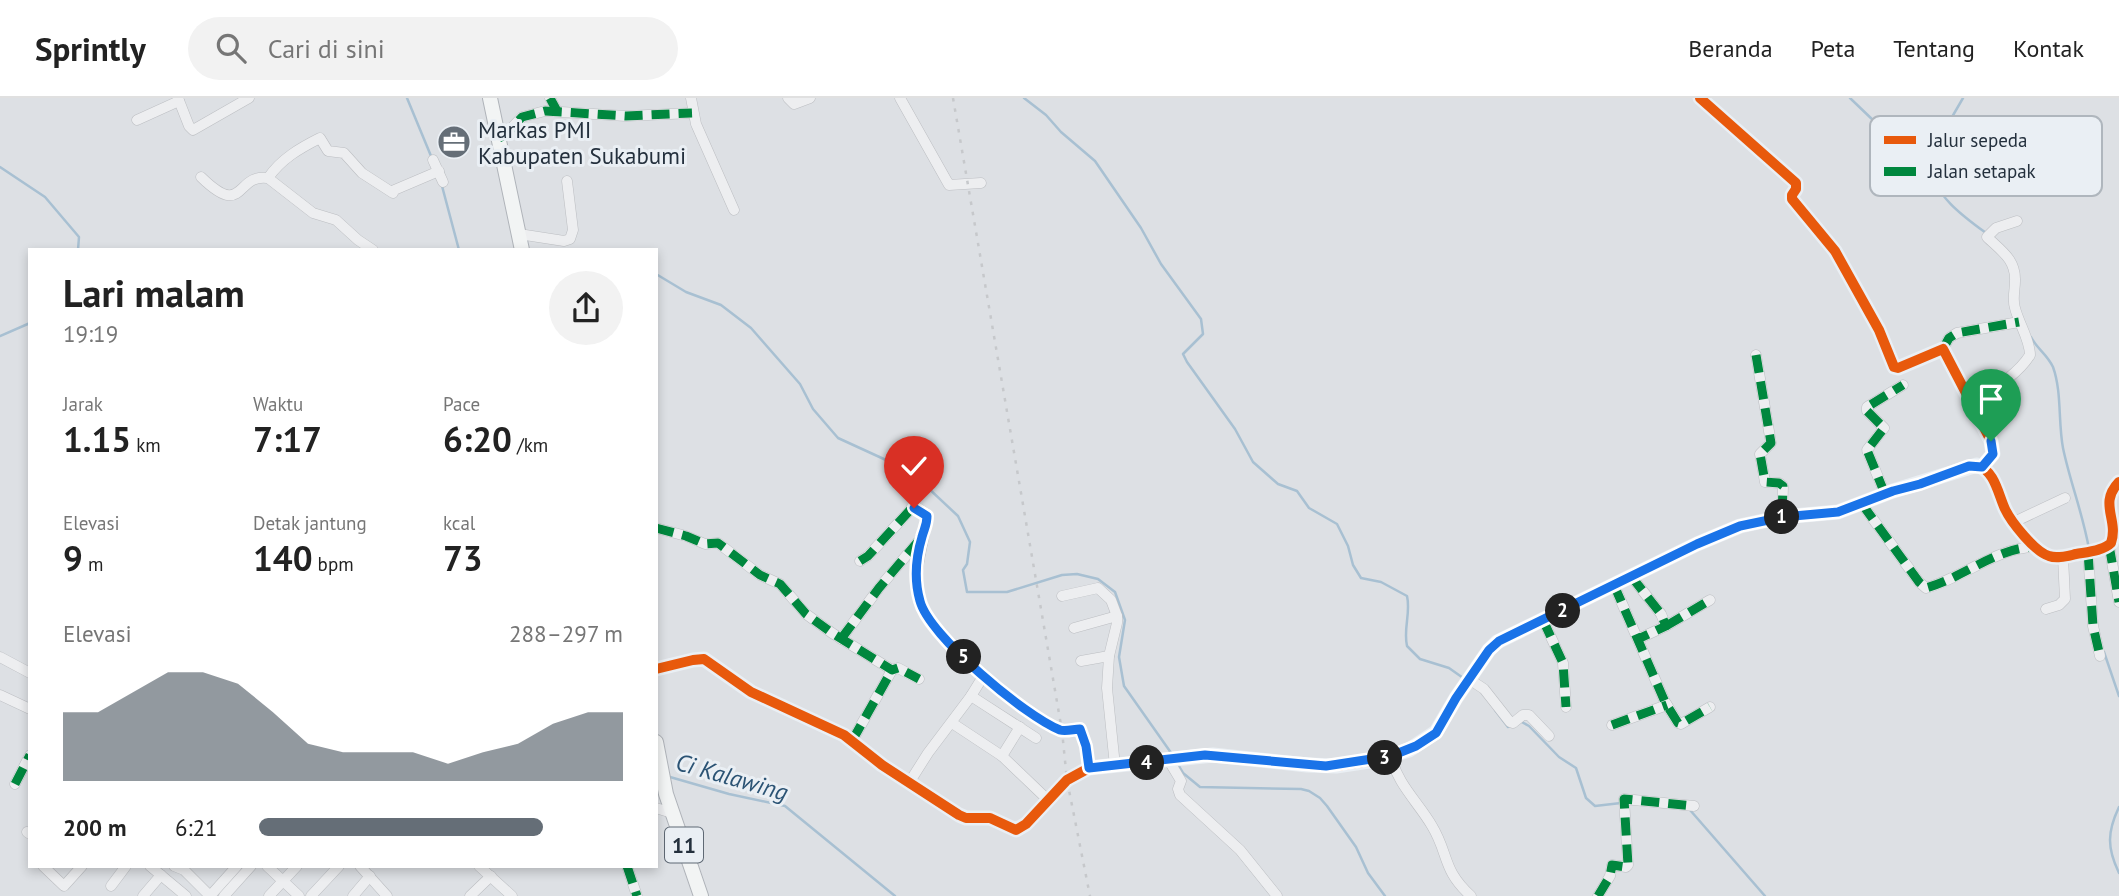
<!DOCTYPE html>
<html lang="id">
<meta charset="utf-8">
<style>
body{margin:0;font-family:"PT Sans",sans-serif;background:#f2f2f2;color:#222;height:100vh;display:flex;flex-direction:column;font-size:26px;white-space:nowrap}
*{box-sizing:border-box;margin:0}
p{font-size:23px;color:#767676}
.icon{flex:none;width:38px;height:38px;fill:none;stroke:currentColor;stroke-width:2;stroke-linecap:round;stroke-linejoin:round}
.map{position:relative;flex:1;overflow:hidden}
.panel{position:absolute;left:28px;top:150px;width:630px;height:620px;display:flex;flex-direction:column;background:#fff;border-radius:0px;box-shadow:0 4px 10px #0003}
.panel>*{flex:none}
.pin{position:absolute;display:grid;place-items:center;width:60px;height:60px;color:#fff;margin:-72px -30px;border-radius:50% 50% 50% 0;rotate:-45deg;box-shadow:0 0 7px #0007}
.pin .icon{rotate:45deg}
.km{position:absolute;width:35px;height:35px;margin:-18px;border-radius:50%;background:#222;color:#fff;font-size:19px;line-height:35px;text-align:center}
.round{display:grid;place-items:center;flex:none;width:74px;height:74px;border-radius:37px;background:#f2f2f2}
.summary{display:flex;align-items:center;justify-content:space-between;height:119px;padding:0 35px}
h1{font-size:38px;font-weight:700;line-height:52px}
.figures{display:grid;grid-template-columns:repeat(3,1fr);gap:10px;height:119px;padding:7px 35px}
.figures div{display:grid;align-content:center}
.figures b{font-size:35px;font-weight:700}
.figures small{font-size:19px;font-weight:400}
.figures p{font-size:19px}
.chart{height:196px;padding:14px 35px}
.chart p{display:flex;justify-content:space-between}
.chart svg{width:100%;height:126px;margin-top:7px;fill:#656e77;opacity:.7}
ul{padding:0 35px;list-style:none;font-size:23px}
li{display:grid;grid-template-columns:112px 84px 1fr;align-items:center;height:52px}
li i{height:18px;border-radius:9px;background:#656e77}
header{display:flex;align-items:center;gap:42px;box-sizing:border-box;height:98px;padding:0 35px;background:#fff;border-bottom:2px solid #e0e0e0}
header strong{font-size:33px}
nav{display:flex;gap:38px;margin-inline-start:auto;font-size:24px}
.search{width:490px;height:63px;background:#f2f2f2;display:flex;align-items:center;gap:18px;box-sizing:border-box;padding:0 24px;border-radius:38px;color:#767676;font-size:26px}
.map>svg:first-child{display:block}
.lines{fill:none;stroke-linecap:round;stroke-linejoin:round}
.stream{stroke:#a8c0d2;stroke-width:2.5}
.minor-casing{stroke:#bcbec2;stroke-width:11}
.highway-casing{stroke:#afb3b9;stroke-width:16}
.minor{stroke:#edeef0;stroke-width:10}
.highway{stroke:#f2f4f4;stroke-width:14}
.rail{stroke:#c6c8cb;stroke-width:2.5;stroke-dasharray:3.5 7;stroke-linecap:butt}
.quiet{stroke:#00873e;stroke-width:9;stroke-dasharray:18 9;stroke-linecap:butt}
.cycleway-casing{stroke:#eaeff4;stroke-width:15}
.cycleway{stroke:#e8590c;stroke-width:10}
.route-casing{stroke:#fff;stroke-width:14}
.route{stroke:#1a73e8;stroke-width:9}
.labels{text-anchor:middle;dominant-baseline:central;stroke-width:6;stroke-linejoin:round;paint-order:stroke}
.shield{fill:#eaeff4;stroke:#5f6974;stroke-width:2}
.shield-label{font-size:21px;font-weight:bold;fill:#24303d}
.poi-label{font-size:23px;fill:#24303d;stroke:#eaeff4;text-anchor:start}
.water-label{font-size:24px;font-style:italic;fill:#2b5374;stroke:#eaeff4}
.key{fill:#eaeff4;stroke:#afb6bd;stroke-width:2}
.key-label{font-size:19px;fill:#24303d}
</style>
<header>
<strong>Sprintly</strong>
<div class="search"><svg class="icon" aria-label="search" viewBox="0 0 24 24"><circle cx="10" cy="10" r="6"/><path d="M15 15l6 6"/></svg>Cari di sini</div>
<nav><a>Beranda</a><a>Peta</a><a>Tentang</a><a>Kontak</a></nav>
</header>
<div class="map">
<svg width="2119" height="798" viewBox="0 0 2119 798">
<rect width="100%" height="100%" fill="#dde0e4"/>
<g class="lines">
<g class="stream">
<polyline points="407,0 431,58"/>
<path d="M1024 0 1046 17 1061 34 1095 63 1141 130 1161 166 1201 221 1203 236 1183 256 1187 264 1235 331 1253 364 1278 386 1297 393 1309 410 1337 426 1348 448 1353 467 1361 480 1381 484 1407 498C1411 515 1403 531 1407 548L1420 561 1449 570 1466 582"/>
<path d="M1850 0 1875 24C1900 23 1917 23 1933 45 1932 52 1929 60 1930 67 1933 97 1964 119 1986 135"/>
<polyline points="1934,44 1941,38 1963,0"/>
<polyline points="0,69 45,99 79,139 78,152"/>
<polyline points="442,88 459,152"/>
<polyline points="656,176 686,194 721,207 751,230 800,286 813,311 838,340 910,373 958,418 970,444 967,466 963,472 967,494 1007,494 1062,477 1077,476 1098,481 1115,494 1125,522 1119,559 1124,588 1174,659"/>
<polyline points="0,238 30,225"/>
<path d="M2031 239C2037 251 2047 256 2053 269 2062 294 2058 324 2063 350 2070 384 2083 416 2089 451"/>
<polyline points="2104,554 2119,598"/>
<polyline points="1495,612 1508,629 1511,627"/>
<polyline points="1520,623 1529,628 1559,659 1576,670 1586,700 1595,708 1621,705"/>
<polyline points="1177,665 1183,675 1200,689 1301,691 1309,693 1320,700 1327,708 1356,749 1368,775 1385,798"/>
<polyline points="670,679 729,696 785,708 895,798"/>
<path d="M2119 709C2107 734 2107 750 2119 775"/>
<polyline points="1690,712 1765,798"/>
</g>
<defs>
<g id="minor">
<polyline points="178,0 189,28 193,32 249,0"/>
<polyline points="550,0 557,13"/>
<polyline points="691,0 696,26 734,112"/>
<polyline points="788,0 794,6 810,0"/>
<polyline points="900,0 949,87 981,85"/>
<polyline points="1700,0 1796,85 1796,91 1792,97 1792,101 1835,153 1879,232 1894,269 1898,270 1943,251 1991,343 1993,356 1982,369"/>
<polyline points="137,22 179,3"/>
<polyline points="499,40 505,37 522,19 545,13 626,18 692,15"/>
<polyline points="433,62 443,84"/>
<path d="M201 79C245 122 235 75 268 80L313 115 336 122 358 142 373 152"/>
<path d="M268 80C281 61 300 50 320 40L328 53 344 55 362 75 393 95"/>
<polyline points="392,93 439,73"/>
<polyline points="519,136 564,143 570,141 573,132 567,83"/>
<polyline points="1943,251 1949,240 1957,235 2019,224"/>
<polyline points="1756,257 1771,345 1760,356 1765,384 1779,385 1783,388 1782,419"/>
<path d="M1971 305C1991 292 2017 278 2030 257 2030 242 2019 226 2015 210 2012 201 2015 193 2015 183 2016 161 2000 152 1987 139L1996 130 2017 123"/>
<polyline points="1885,396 1867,352 1884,330 1867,313 1867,309 1903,287"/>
<path d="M1862 406 1919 484 1926 490C1963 480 1997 449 2035 449"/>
<polyline points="2014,424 2065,400"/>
<polyline points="656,430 686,438 705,446 718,445 760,477 780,486 806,516 832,535 892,572 898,570 919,581"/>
<polyline points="2109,447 2119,504"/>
<polyline points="2088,454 2093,528 2100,558"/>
<path d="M860 463 868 458 911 411 916 409 925 415C930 427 914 467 917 488 919 500 921 512 929 523 950 553 1026 619 1060 632 1066 634 1073 630 1080 631L1086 648 1089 670"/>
<polyline points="1631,478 1661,516 1666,528 1638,541"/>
<polyline points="1614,487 1665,604 1678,625 1681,626 1710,609"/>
<polyline points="1062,498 1098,490 1111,502 1117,518 1117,525 1109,558 1107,590 1115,668"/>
<polyline points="2046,511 2059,507 2065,501 2063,459"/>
<polyline points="1543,522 1563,565 1566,609"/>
<polyline points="1666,528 1710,502"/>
<polyline points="1074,530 1117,518"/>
<polyline points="841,541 879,490 921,440"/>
<polyline points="0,559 30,575"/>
<polyline points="1081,563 1109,558"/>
<path d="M656 571 693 562 704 561 751 594 844 637 882 667 959 717 966 720H990L1016 732 1026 726 1067 682 1089 670 1213 657 1307 667 1336 668 1376 662 1409 652 1436 634 1456 600 1489 552 1497 544 1697 446 1740 428 1782 419 1838 414 1893 393 1977 367C1995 373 1998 396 2005 411 2011 424 2035 454 2049 458 2057 461 2067 458 2076 456 2087 454 2103 453 2111 445 2119 421 2098 406 2119 384"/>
<polyline points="1469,581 1484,591 1510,624 1513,625 1523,617 1529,617 1549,638"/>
<polyline points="0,597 30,611"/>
<polyline points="971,598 984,577"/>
<polyline points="952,625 1002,658 1020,629"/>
<polyline points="1612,627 1667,607"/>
<polyline points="852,643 892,572"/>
<polyline points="1002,658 1048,702"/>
<path d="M1391 658C1397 686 1418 704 1432 728 1449 756 1442 772 1471 798"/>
<polyline points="1169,663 1181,683 1178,691 1180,697 1240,752 1277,798"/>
<polyline points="909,685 928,655 971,598 1036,640"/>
<polyline points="15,686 30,657"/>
<polyline points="656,710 672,715"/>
<polyline points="27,734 30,736"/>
<polyline points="43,768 64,788 82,768"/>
<polyline points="150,768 186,798"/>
<polyline points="174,768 184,772 210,798 237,768"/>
<polyline points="267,768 299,798"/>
<polyline points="360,768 387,798"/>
<polyline points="479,768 512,798"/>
<polyline points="627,768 637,798"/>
<polyline points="111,788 126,768"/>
<polyline points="143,798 161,777"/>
<polyline points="224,798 251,768"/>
<polyline points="269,798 297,768"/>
<polyline points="311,798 339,768"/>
<polyline points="353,798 370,778"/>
<polyline points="470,798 491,778"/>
<polyline points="1598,798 1610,778 1612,767 1626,769 1628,767 1624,701 1694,708"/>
</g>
<g id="highway">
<polyline points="490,0 522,152"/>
<polyline points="656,644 666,696 701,798"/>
</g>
</defs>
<use href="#minor" class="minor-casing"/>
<use href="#highway" class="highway-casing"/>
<use href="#minor" class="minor"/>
<use href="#highway" class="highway"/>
<polyline class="rail" points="953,0 1062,633 1067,682 1090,798"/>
<g class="quiet">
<polyline points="550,0 557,13"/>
<polyline points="499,40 505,37 522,19 545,13 626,18 692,15"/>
<polyline points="1943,251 1949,240 1957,235 2019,224"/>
<polyline points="1756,257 1771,345 1760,356 1765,384 1779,385 1783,388 1782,419"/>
<polyline points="1885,396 1867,352 1884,330 1867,313 1867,309 1903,287"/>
<path d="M1862 406 1919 484 1926 490C1963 480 1997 449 2035 449"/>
<polyline points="656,430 686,438 705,446 718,445 760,477 780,486 806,516 832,535 892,572 898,570 919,581"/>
<polyline points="2109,447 2119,504"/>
<polyline points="2088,454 2093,528 2100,558"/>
<path d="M860 463 868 458 911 411 916 409 925 415 927 422C925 439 918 454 917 471 913 520 951 548 984 577"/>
<polyline points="1631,478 1661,516 1666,528 1638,541"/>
<polyline points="1614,487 1665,604 1678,625 1681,626 1710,609"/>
<polyline points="1543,522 1563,565 1566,609"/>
<polyline points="1666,528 1710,502"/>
<polyline points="841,541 879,490 921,440"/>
<polyline points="1612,627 1667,607"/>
<polyline points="852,643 892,572"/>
<polyline points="15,686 30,657"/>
<polyline points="627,768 637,798"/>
<polyline points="1598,798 1610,778 1612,767 1626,769 1628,767 1624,701 1694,708"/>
</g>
<defs>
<g id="cycleway">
<polyline points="1700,0 1796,85 1796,91 1792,97 1792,101 1835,153 1879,232 1894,269 1898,270 1943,251 1991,343 1993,356 1982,369"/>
<path d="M656 571 693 562 704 561 751 594 844 637 882 667 959 717 966 720H990L1016 732 1026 726 1067 682 1089 670 1213 657 1307 667 1336 668 1376 662 1409 652 1436 634 1456 600 1489 552 1497 544 1697 446 1740 428 1782 419 1838 414 1893 393 1977 367C1995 373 1998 396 2005 411 2011 424 2035 454 2049 458 2057 461 2067 458 2076 456 2087 454 2103 453 2111 445 2119 421 2098 406 2119 384"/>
</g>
</defs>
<use href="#cycleway" class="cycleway-casing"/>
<use href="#cycleway" class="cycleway"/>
</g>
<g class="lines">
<defs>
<path id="route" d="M914 410 927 418C927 427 924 431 922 439 916 459 914 482 920 503 929 538 1025 618 1060 632 1066 634 1074 631 1080 631L1086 648 1089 670 1205 657 1326 668 1391 658 1416 648 1436 635 1456 600 1489 552 1499 543 1697 446 1740 428 1783 419 1838 414 1893 393 1920 386 1969 368 1982 369 1993 356 1991 343"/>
</defs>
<use href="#route" class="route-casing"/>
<use href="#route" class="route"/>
</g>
<defs>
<symbol id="office-disc" viewBox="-11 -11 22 22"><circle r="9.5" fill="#656e77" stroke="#eaeff4"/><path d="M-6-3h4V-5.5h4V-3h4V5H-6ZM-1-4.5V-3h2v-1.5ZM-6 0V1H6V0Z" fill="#fff"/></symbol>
</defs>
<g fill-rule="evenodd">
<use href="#office-disc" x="435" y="25" width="38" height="38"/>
</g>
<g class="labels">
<rect class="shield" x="665" y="729.5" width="38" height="35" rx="5"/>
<g class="shield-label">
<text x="684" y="747">11</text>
</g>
<g class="poi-label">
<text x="478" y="31">Markas PMI<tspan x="478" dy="26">Kabupaten Sukabumi</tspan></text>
</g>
<g class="water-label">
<text transform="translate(732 679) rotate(16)">Ci Kalawing</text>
</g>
</g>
<rect x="1870" y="18" width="232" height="80" rx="10" class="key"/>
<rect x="1884" y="38" width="32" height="8" fill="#e8590c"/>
<rect x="1884" y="69" width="32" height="9" fill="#00873e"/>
<g class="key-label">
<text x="1928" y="49">Jalur sepeda</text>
<text x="1928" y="80">Jalan setapak</text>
</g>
</svg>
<div class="pin" style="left:1991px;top:343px;background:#1e9e55"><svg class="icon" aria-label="arrive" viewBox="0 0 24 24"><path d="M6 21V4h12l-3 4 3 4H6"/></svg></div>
<div class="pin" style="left:914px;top:410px;background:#d93025"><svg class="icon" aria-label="check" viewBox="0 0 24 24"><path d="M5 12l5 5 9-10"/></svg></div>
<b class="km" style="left:1782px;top:419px">1</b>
<b class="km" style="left:1563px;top:513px">2</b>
<b class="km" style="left:1385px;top:660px">3</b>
<b class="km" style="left:1147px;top:665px">4</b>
<b class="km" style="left:964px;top:559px">5</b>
<section class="panel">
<div class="summary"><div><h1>Lari malam</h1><p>19:19</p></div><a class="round"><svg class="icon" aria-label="share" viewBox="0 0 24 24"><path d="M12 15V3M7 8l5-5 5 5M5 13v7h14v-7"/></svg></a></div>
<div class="figures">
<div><p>Jarak</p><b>1.15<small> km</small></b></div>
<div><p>Waktu</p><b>7:17</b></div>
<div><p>Pace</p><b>6:20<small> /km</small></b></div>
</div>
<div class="figures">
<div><p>Elevasi</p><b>9<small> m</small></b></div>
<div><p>Detak jantung</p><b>140<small> bpm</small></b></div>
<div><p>kcal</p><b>73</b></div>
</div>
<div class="chart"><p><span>Elevasi</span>288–297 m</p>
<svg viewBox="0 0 160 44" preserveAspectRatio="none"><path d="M0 44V20L10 20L20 13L30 6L40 6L50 10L60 20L70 31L80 34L90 34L100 34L110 38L120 34L130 31L140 24L150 20L160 20V44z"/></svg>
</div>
<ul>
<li><b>200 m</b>6:21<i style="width:78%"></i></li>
</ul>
</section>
</div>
